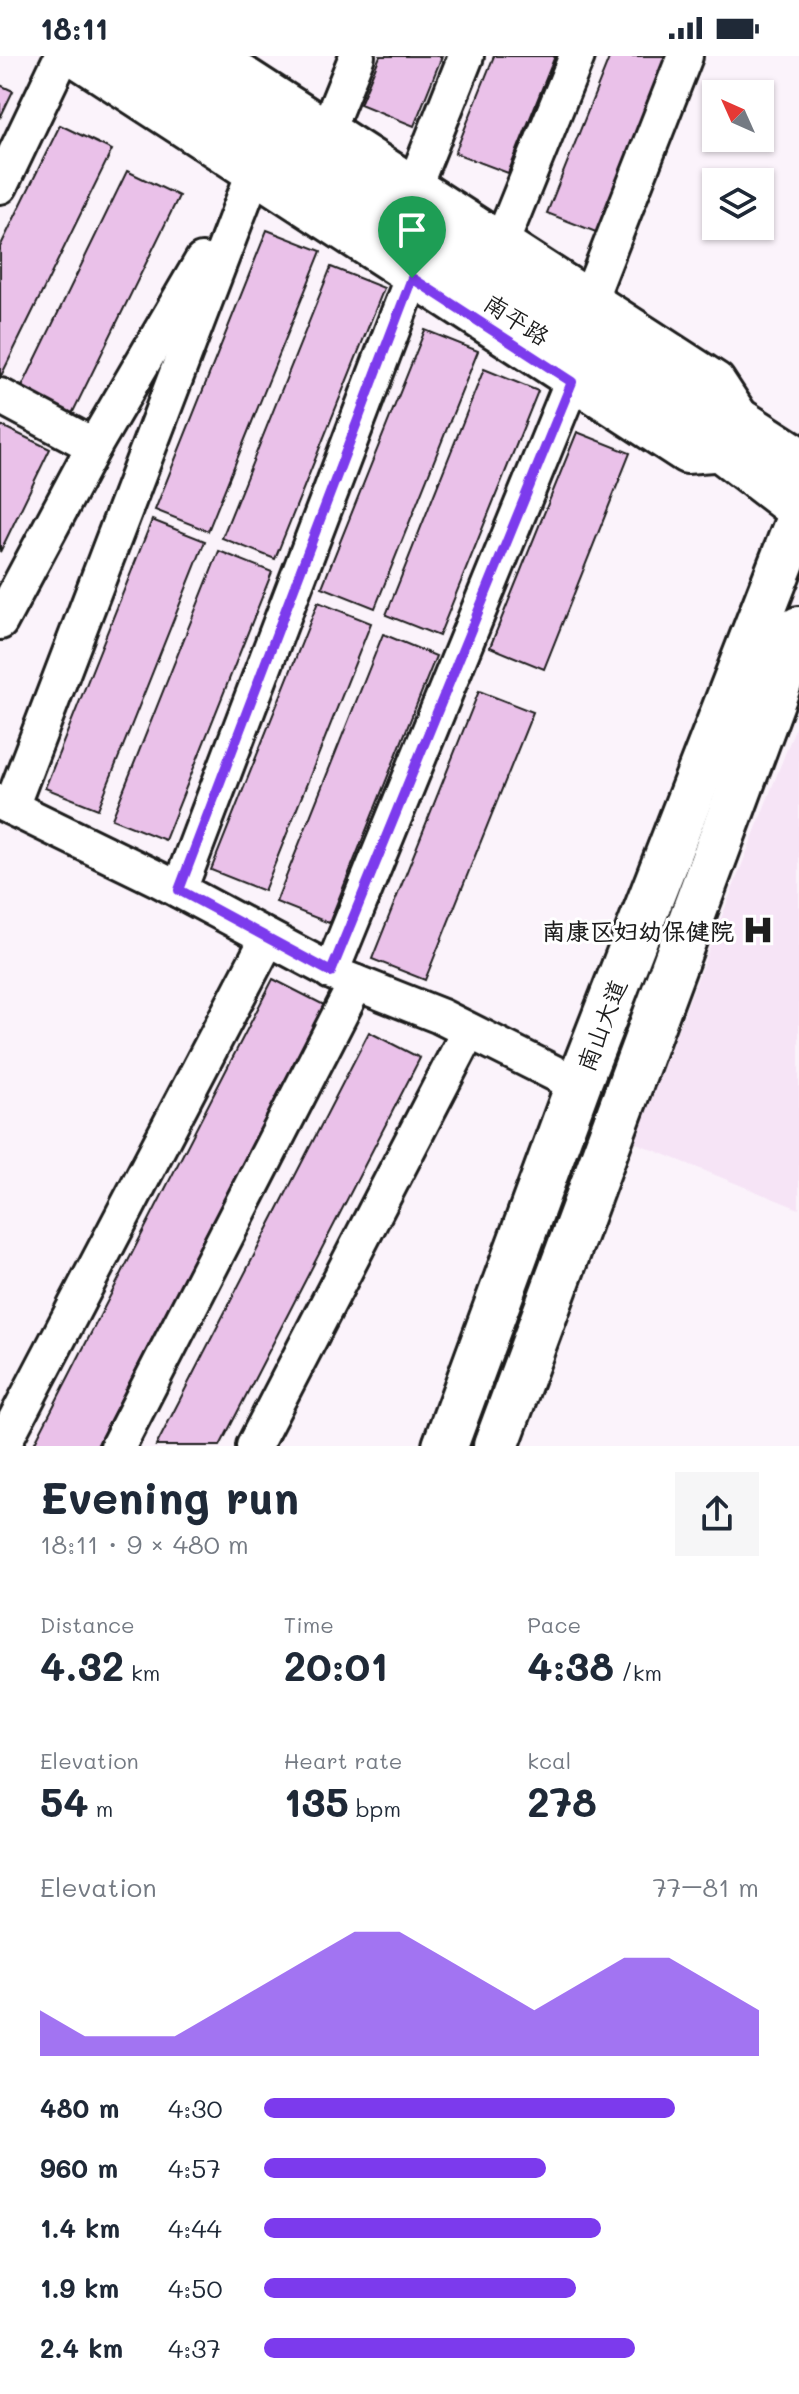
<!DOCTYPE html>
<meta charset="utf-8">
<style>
body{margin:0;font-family:Mali,"LXGW WenKai TC",sans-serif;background:#f6f6f7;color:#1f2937;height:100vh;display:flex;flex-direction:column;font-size:30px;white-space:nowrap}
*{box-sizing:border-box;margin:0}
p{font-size:26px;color:#747a83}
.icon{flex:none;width:44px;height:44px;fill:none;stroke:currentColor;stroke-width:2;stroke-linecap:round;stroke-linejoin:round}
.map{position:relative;height:1390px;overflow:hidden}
.sheet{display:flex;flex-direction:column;background:#fff;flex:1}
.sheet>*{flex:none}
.needle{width:52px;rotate:315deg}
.controls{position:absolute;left:702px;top:24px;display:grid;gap:16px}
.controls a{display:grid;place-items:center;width:72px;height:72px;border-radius:0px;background:#fff;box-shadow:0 2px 6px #0004;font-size:40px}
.pin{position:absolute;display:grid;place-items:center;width:68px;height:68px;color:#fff;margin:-82px -34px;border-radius:50% 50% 50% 0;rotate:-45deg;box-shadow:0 0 8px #0007}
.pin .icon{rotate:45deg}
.round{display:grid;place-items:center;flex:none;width:84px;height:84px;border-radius:0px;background:#f6f6f7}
.overview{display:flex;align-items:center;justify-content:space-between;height:136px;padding:0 40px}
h1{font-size:44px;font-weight:700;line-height:60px}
.figures{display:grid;grid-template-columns:repeat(3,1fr);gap:12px;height:136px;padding:8px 40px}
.figures div{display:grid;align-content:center}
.figures b{font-size:40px;font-weight:700}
.figures small{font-size:22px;font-weight:400}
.figures p{font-size:22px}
.chart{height:224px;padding:16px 40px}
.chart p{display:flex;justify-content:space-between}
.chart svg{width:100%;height:144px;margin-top:8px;fill:#7c3aed;opacity:.7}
ul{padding:0 40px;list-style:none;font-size:26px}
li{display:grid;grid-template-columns:128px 96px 1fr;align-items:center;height:60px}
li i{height:20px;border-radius:10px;background:#7c3aed}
.status{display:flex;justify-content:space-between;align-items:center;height:56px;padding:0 40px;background:#fff;direction:ltr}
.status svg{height:22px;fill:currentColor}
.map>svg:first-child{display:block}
.built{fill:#f6e4f6}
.building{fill:#eac1e9;stroke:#1c1c1c;stroke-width:2}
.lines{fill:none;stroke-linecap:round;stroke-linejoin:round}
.minor-casing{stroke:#1c1c1c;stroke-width:40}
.major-casing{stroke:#1c1c1c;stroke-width:50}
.minor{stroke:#fff;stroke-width:34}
.major{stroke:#fff;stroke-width:44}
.route-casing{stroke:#fff;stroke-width:16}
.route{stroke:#7c3aed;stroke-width:10}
.labels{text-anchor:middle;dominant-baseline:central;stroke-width:6;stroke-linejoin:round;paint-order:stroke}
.street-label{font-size:24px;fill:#1c1c1c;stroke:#fff}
.poi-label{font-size:24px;font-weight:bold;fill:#1c1c1c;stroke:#fff;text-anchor:end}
</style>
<div class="status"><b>18:11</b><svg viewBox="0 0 49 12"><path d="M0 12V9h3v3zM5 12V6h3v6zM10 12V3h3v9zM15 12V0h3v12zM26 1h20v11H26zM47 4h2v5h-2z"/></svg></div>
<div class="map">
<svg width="799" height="1390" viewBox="0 0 799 1390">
<rect width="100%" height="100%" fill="#fbf3fb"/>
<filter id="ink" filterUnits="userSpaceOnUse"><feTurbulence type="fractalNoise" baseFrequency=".0125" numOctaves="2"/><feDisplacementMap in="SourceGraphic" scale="16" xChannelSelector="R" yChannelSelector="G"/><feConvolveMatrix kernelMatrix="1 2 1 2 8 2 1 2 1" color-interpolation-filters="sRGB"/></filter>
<g filter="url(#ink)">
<polygon class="built" points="799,662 799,1153 634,1086"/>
<g class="building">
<polygon points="380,0 442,0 414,70 360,48"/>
<polygon points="494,0 555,0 508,117 455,97"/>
<polygon points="610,0 672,0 601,178 547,157"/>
<polygon points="0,29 13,35 0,62"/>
<polygon points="60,69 112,94 0,322 0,191"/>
<polygon points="127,115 179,140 71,360 20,335"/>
<polygon points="267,174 321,195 208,475 155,454"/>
<polygon points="331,211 384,232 275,503 222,482"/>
<polygon points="425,274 478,295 375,552 322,531"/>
<polygon points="484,313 538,335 439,580 386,559"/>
<polygon points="0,369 50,393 0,496"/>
<polygon points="577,376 630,397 544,613 490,591"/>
<polygon points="152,464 205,485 98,753 45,732"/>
<polygon points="219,495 272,516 165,784 112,763"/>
<polygon points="318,546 371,567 264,835 211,814"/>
<polygon points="383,578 436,600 329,867 276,846"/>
<polygon points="479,635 533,656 425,924 372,903"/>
<polygon points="273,923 324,949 97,1390 33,1390"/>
<polygon points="369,976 420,1002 220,1390 156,1390"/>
</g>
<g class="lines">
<defs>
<g id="minor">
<polyline points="70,0 686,400 726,397"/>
<polyline points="217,0 717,324 742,362"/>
<polyline points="328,72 357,0"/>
<polyline points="415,128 466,0"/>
<polyline points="0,130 62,0"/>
<polyline points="502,185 577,0"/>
<polyline points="590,242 685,0"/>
<polyline points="0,340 94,390"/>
<polyline points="0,566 94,390 202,205"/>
<polyline points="0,746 160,824 344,922 440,960 578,1029"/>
<polyline points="11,751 253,119"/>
<polyline points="179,834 412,222"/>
<polyline points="331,916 572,326"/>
<polyline points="2,1390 268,882"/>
<polyline points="118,1390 356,927"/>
<polyline points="254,1390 469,975"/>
</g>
<g id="major">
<polyline points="110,0 726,397 799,453"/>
<polyline points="167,0 799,403"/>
<polyline points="445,1390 578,1029 799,462"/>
<polyline points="496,1390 799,573"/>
</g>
</defs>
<use href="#minor" class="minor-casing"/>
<use href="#major" class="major-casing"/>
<use href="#minor" class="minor"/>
<use href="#major" class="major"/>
</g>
</g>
<g class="lines" filter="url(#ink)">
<defs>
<polygon id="route" points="412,222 572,326 331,916 179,834"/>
</defs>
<use href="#route" class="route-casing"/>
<use href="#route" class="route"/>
</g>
<defs>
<symbol id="hospital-bare" viewBox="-9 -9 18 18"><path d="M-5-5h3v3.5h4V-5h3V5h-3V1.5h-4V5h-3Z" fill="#1c1c1c" stroke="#fff" stroke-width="2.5" paint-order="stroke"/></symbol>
</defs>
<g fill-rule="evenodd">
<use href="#hospital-bare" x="736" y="852" width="44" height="44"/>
</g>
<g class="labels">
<g class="street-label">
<text transform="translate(517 263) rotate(33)">南平路</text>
<text transform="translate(601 969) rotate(-69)">南山大道</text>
</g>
<g class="poi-label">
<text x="734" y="874">南康区妇幼保健院</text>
</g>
</g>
</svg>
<div class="controls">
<a><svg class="needle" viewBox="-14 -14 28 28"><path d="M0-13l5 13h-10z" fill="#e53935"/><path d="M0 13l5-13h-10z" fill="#747a83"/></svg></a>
<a><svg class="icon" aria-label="layers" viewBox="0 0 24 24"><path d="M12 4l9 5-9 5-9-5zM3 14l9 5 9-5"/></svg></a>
</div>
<div class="pin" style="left:412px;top:222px;background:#1e9e55"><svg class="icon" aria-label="arrive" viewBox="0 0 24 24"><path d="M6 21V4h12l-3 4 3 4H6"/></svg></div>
</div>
<section class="sheet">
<div class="overview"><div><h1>Evening run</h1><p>18:11 · 9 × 480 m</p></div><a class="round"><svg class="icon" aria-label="share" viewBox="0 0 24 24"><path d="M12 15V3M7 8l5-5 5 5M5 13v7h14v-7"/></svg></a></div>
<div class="figures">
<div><p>Distance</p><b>4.32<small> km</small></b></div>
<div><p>Time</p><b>20:01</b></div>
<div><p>Pace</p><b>4:38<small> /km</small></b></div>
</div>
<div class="figures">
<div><p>Elevation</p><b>54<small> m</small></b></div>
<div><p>Heart rate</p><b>135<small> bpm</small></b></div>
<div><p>kcal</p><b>278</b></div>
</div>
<div class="chart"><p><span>Elevation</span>77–81 m</p>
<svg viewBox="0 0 160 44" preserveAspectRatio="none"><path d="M0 44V30L10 38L20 38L30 38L40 30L50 22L60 14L70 6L80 6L90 14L100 22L110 30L120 22L130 14L140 14L150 22L160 30V44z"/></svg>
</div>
<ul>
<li><b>480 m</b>4:30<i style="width:83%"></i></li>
<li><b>960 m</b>4:57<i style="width:57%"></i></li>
<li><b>1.4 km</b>4:44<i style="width:68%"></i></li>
<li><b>1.9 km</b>4:50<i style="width:63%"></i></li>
<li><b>2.4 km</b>4:37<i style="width:75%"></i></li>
</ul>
</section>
